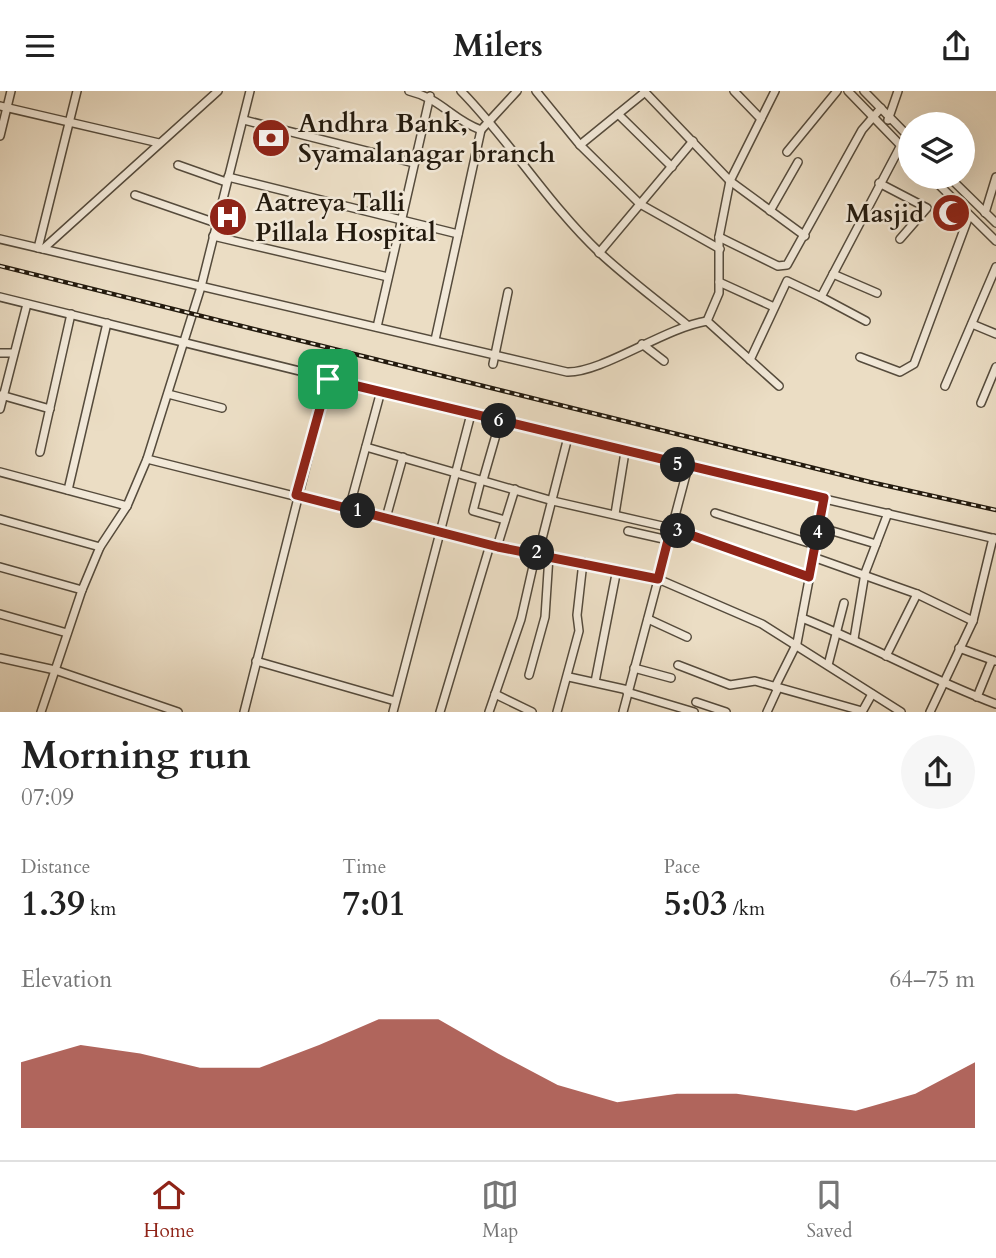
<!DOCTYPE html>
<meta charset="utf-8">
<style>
body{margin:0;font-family:Cardo,serif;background:#f6f6f6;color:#222;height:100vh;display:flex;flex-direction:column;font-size:26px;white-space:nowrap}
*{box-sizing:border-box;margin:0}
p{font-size:23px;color:#767676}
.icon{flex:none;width:38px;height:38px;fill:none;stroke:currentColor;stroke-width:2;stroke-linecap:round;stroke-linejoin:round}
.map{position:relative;height:621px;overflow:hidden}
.sheet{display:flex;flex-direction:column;background:#fff;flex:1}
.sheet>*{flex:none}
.fabs{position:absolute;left:898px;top:21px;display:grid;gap:14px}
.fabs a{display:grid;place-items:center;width:77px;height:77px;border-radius:50%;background:#fff;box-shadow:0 7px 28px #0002;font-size:35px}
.pin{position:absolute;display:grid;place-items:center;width:60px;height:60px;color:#fff;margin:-30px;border-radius:14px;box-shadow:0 4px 10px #0006}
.km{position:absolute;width:35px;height:35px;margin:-18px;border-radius:50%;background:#222;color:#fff;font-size:19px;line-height:35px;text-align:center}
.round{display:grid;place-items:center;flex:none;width:74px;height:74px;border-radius:37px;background:#f6f6f6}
.headline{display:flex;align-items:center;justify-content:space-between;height:119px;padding:0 21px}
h1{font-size:38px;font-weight:800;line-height:52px}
.figures{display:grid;grid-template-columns:repeat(3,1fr);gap:10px;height:119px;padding:7px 21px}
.figures div{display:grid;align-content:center}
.figures b{font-size:35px;font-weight:800}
.figures small{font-size:19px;font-weight:400}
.figures p{font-size:19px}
.chart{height:196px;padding:14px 21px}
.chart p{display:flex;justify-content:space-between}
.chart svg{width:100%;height:126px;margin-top:7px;fill:#8f2418;opacity:.7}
header{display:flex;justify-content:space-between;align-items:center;height:91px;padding:0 21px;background:#fff;font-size:32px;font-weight:800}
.tab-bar{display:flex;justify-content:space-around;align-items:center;height:98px;border-top:2px solid #e0e0e0;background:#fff;font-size:19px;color:#767676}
.tab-bar a{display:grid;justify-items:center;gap:4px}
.tab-bar .active{color:#8f2418}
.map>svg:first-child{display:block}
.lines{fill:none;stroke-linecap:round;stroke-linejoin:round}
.minor-casing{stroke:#554b3c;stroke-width:10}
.minor{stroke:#f2e9d9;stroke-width:7}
.rail-casing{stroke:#231a0e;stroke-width:4.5}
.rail{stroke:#f2e9d9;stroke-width:2;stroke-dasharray:5;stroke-linecap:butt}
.route-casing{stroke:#fff;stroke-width:14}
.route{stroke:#8f2418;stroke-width:9}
.labels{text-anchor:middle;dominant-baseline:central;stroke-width:5;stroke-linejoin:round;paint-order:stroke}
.poi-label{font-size:26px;font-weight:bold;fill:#231a0e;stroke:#f2e9d9;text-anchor:start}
</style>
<header><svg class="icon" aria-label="menu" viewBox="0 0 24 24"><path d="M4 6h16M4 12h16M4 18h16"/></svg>Milers<svg class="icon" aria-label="share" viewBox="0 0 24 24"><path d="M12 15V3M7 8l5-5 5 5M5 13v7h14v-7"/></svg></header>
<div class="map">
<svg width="996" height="621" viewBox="0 0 996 621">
<rect width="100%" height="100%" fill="#ebddc4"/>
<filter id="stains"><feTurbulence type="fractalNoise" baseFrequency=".00286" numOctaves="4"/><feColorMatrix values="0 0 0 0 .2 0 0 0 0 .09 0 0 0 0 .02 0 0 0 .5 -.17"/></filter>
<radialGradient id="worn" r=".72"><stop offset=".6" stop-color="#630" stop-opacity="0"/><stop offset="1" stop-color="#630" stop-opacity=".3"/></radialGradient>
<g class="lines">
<defs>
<g id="minor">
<path d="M409 0C442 8 451 28 481 39L517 0"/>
<path d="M461 0C511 51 548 113 600 162 627 187 658 210 686 233"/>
<polyline points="536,0 580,54 640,113 720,158"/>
<polyline points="644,0 730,90 805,145"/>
<polyline points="734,0 761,28"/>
<polyline points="848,0 910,64"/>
<polyline points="864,0 910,47"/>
<polyline points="0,15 159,52"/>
<polyline points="618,23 672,76"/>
<polyline points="244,29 414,72"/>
<polyline points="888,29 898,0"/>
<polyline points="0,45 11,0"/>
<polyline points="580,54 645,1"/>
<polyline points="787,61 837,0"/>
<polyline points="178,74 226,91"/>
<polyline points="228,86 458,143"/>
<polyline points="931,86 996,150"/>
<polyline points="949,86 996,132"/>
<polyline points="879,92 927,117 900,148"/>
<polyline points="135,104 216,132"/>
<polyline points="770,120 798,71"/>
<polyline points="985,122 996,86"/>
<polyline points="213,145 388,186"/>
<polyline points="719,146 778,175 787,174 862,39 881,17"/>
<path d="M0 148 567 281C602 282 664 237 707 230L779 295"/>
<polyline points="38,157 77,0"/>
<polyline points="43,158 218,0"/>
<polyline points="599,162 693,50"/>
<polyline points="833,183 877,202"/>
<polyline points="719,191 774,216"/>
<polyline points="0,206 688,376 996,448"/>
<polyline points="821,206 866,230"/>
<polyline points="707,230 719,202 719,146 730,90 775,0"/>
<polyline points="972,233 996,243"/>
<polyline points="377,236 430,5"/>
<polyline points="435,249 481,39"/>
<polyline points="642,253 664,270"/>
<polyline points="0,262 13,262"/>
<polyline points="860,266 900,281 914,273 969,125"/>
<polyline points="750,269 787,190 821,206 901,54"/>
<polyline points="493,273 508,201"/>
<polyline points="945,295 996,176"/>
<polyline points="168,303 222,317"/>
<polyline points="1,304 50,318"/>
<polyline points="981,312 996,276"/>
<polyline points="0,318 27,213"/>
<polyline points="366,356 553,410 671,437 809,486"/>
<polyline points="40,361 71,223"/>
<polyline points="147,368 497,456 658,488 762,533 901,621"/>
<polyline points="0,381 127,415"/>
<polyline points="481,389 473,420 505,429"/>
<polyline points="483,389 500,330"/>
<polyline points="68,399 107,232"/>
<polyline points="349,418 381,300"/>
<polyline points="715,422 815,454"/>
<polyline points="615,423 625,361"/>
<polyline points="386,427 403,366"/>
<polyline points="0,428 100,456"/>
<polyline points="819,436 824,407"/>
<polyline points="628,440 668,449"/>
<polyline points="542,448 568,346"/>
<polyline points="497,456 515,398"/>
<polyline points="813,466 917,503 973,530"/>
<polyline points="0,476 82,499"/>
<polyline points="0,523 67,542"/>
<path d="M802 527C868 553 929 588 996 613"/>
<polyline points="648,528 687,546"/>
<polyline points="854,548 865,482 888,422"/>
<polyline points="959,557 995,570"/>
<polyline points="886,565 917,503"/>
<polyline points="0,567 55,579 178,621"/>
<polyline points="256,570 395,610"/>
<polyline points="678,574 730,594 755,590 862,620"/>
<polyline points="828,574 844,512"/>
<polyline points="634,577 671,587"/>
<polyline points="529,584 545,526 549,465"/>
<polyline points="569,586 628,599"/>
<polyline points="595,591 617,478"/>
<polyline points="775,596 797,552 819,436 876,453"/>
<polyline points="627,601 694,621"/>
<polyline points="495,603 532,621"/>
<polyline points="977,606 992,569"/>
<polyline points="696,611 726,621"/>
<polyline points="41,621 82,499 100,456 127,415 147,368 201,196 250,0"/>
<polyline points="244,621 328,288"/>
<polyline points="393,621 471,323"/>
<polyline points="440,621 490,454"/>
<polyline points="489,621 521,528 536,462"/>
<polyline points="557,621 579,540 577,524 583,471"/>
<polyline points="623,621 688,376"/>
<polyline points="767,621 778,597"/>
<polyline points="862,621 872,603"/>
<polyline points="930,621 973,530 993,447"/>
</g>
</defs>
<use href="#minor" class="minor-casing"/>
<use href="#minor" class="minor"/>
<defs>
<polyline id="rail" points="0,175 870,391 996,419"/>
</defs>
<use href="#rail" class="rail-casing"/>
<use href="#rail" class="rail"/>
</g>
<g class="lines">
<defs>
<polygon id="route" points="328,288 824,407 809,486 671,437 658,488 498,456 296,404"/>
</defs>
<use href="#route" class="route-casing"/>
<use href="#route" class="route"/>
</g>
<defs>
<symbol id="bank-disc" viewBox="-11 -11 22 22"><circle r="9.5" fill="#8f2418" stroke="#f2e9d9"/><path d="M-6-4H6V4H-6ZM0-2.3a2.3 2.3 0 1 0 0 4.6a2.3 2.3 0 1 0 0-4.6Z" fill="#fff"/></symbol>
<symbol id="mosque-disc" viewBox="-11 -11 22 22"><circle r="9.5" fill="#8f2418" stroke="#f2e9d9"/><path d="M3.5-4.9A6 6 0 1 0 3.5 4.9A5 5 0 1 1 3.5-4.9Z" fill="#fff"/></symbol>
<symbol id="hospital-disc" viewBox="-11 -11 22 22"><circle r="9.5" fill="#8f2418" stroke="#f2e9d9"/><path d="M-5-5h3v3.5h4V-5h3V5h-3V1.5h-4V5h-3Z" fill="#fff"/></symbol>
</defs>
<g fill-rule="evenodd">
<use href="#bank-disc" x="249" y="25" width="44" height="44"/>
<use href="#mosque-disc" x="929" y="100" width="44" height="44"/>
<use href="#hospital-disc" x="206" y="104" width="44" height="44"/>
</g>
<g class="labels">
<g class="poi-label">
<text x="298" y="32">Andhra Bank,<tspan x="298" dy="30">Syamalanagar branch</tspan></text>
<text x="255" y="111">Aatreya Talli<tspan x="255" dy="30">Pillala Hospital</tspan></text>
<text x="924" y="122" text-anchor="end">Masjid</text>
</g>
</g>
<rect width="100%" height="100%" filter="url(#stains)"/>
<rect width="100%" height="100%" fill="url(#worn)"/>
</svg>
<div class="fabs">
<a><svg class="icon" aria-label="layers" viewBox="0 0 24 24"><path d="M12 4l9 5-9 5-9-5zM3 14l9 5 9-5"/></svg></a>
</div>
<div class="pin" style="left:328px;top:288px;background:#1e9e55"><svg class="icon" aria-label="arrive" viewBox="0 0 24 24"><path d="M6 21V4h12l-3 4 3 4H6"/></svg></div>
<b class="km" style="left:358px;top:420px">1</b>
<b class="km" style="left:537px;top:462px">2</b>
<b class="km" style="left:678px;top:440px">3</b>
<b class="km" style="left:818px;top:442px">4</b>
<b class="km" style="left:678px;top:374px">5</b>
<b class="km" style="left:499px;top:330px">6</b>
</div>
<section class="sheet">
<div class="headline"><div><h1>Morning run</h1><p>07:09</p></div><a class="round"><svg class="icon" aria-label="share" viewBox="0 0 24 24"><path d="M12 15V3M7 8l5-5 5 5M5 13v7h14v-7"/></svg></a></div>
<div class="figures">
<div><p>Distance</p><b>1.39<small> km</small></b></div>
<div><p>Time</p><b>7:01</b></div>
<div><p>Pace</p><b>5:03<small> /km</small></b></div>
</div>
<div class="chart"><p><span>Elevation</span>64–75 m</p>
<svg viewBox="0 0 160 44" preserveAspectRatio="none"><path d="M0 44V21L10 15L20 18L30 23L40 23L50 15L60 6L70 6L80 18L90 29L100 35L110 32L120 32L130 35L140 38L150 32L160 21V44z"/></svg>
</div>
</section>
<nav class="tab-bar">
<a class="active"><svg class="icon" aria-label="home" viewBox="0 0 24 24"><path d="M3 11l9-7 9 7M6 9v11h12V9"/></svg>Home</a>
<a><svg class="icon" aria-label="map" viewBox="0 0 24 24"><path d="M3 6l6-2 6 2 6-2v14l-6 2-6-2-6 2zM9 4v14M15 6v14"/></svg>Map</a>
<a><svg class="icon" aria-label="saved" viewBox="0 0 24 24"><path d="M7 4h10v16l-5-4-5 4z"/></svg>Saved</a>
</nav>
